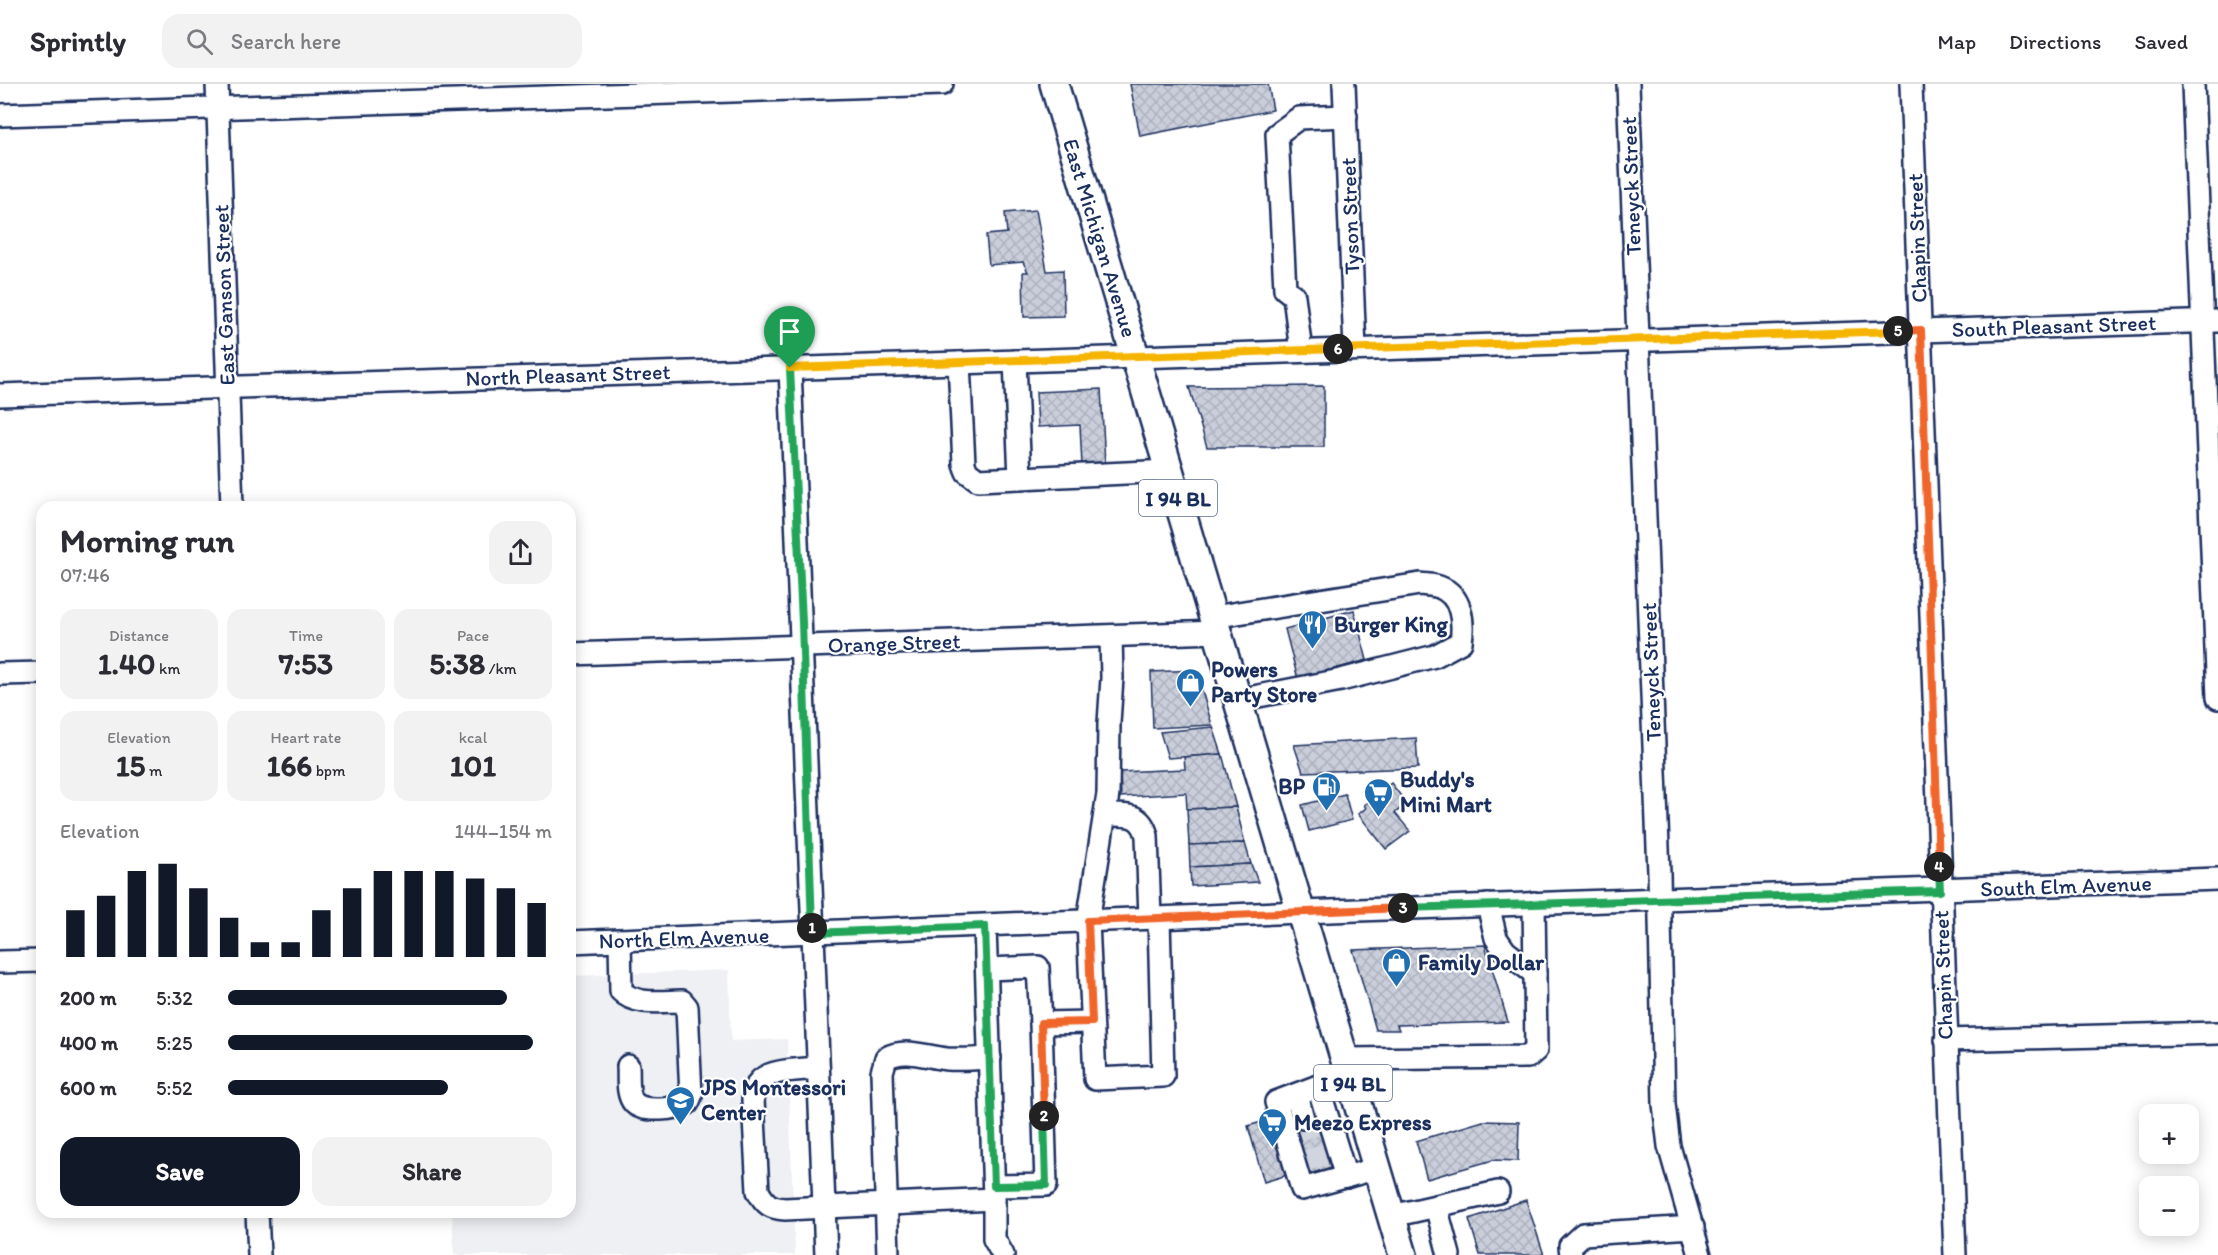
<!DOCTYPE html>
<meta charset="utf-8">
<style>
body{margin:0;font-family:Itim,sans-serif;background:#f2f2f3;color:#2b2b33;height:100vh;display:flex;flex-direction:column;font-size:22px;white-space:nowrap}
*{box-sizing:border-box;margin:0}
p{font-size:20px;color:#7c7c81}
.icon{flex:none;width:33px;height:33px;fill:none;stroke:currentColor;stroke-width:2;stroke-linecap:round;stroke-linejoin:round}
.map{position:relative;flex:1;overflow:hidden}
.sheet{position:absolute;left:36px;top:417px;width:540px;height:717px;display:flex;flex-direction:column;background:#fff;border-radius:18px;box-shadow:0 3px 15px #0003}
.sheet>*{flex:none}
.fabs{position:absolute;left:2139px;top:1020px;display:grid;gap:12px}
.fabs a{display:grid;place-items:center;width:60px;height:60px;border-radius:12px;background:#fff;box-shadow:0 3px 15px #0003;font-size:30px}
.pin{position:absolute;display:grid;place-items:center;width:51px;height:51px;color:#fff;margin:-62px -26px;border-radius:50% 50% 50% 0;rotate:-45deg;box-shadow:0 0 6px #0007}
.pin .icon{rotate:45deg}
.km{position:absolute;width:30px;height:30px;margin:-15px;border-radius:50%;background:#222;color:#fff;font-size:16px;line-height:30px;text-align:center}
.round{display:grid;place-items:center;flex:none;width:63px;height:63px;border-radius:18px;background:#f2f2f3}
.summary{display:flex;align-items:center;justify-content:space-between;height:102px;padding:0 24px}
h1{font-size:33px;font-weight:800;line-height:45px}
.stats{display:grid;grid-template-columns:repeat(3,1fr);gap:9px;height:102px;padding:6px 24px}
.stats div{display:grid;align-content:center;border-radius:15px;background:#f2f2f3;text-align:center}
.stats b{font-size:30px;font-weight:800}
.stats small{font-size:16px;font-weight:400}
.stats p{font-size:16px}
.chart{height:168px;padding:12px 24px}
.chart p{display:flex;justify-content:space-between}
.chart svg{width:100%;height:108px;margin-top:6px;stroke:#111827;stroke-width:6}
.primary-button{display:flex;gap:12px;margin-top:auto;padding:12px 24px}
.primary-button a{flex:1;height:69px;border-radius:18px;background:#111827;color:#fff;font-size:24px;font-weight:800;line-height:69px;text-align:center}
.primary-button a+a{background:#f2f2f3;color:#2b2b33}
ul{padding:0 24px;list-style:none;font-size:20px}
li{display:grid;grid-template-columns:96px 72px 1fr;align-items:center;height:45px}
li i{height:15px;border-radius:8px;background:#111827}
header{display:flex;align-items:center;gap:36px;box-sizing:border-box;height:84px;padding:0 30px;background:#fff;border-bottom:2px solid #e1e1e2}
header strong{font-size:28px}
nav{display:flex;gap:33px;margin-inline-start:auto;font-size:21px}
.search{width:420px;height:54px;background:#f2f2f3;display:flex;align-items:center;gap:15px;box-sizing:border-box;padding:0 21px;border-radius:18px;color:#7c7c81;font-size:22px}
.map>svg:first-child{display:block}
.built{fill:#eff0f4}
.building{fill:url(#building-cross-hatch);stroke:#1b2f5e;stroke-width:1.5}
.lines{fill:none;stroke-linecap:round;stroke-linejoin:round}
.minor-tunnel{stroke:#d1d5df;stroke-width:21;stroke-dasharray:21 10;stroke-linecap:butt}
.minor-casing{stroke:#1b2f5e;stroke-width:26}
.major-casing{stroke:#1b2f5e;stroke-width:32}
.minor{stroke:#fff;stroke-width:21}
.major{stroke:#fff;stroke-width:27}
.split-1-casing{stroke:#fff;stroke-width:12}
.split-2-casing{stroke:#fff;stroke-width:12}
.split-3-casing{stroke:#fff;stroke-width:12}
.split-4-casing{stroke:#fff;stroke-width:12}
.split-5-casing{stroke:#fff;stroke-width:12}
.split-6-casing{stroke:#fff;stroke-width:12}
.split-7-casing{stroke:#fff;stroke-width:12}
.split-1{stroke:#22a559;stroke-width:8}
.split-2{stroke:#22a559;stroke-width:8}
.split-3{stroke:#f0652b;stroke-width:8}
.split-4{stroke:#22a559;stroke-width:8}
.split-5{stroke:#f0652b;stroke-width:8}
.split-6{stroke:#f5b400;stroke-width:8}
.split-7{stroke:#f5b400;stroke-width:8}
.labels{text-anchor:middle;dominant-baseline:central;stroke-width:4.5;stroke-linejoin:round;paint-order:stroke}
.shield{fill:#fff;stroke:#5f6d8e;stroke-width:1.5}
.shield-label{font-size:21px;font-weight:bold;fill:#1b2f5e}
.street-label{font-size:22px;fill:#1b2f5e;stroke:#fff}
.poi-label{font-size:22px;font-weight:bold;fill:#1b2f5e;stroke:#fff;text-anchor:start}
</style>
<header>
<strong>Sprintly</strong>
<div class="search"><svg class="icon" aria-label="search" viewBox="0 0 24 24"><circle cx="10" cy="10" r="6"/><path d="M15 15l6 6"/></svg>Search here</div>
<nav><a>Map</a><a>Directions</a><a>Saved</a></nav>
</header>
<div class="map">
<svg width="2218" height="1171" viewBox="0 0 2218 1171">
<defs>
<pattern id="building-cross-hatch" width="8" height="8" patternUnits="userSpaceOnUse" patternTransform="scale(1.5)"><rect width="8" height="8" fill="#caceda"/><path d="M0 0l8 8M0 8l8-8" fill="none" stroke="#adb1be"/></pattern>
</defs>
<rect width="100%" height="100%" fill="#fff"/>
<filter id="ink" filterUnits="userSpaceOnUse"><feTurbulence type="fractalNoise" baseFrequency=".0167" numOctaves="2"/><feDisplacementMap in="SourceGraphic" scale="12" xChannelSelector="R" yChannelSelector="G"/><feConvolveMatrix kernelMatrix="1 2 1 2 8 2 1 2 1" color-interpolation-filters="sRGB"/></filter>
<g filter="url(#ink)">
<polygon class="built" points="729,886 731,957 787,955 795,1171 454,1171 452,1128 570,1128 570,892"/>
<g class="building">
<polygon points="1130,0 1268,0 1273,26 1140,52"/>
<polygon points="1036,126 1047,187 1063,186 1064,232 1024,233 1023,188 1028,188 1023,178 989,181 986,151 1007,149 1005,129"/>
<polygon points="1324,302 1324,363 1207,363 1189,303"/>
<polygon points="1101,305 1105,381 1082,382 1080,341 1038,343 1036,308"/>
<polygon points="1354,526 1367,576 1298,595 1285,545"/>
<polygon points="1196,586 1212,641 1153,644 1151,588"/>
<polygon points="1213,643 1222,670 1168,674 1160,648"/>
<polygon points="1416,654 1418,684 1303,688 1294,661"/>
<polygon points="1222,670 1236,723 1187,725 1186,709 1121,713 1120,688 1185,685 1184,673"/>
<polygon points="1391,699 1407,720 1395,729 1410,747 1386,765 1358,730 1366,724 1364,721"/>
<polygon points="1345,710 1352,736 1309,747 1302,721"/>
<polygon points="1236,723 1245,759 1189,761 1187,725"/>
<polygon points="1245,759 1251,780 1190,783 1189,761"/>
<polygon points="1251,780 1258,798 1191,802 1190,783"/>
<polygon points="1485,861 1508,938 1397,941 1399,946 1376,946 1353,866"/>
<polygon points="1318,1029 1334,1082 1307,1091 1290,1038"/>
<polygon points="1278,1033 1294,1089 1264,1098 1248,1042"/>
<polygon points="1483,1037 1519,1038 1518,1077 1493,1076 1427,1095 1416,1057"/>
<polygon points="1526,1116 1544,1171 1480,1171 1469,1135"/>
</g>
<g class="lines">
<polyline class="minor-tunnel" points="1303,1034 1319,1087"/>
<defs>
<g id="minor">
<polyline points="217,0 232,423"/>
<polyline points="1344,0 1355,265"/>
<polyline points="1628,0 1659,789 1664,1020 1669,1062 1700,1171"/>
<polyline points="1911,0 1955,1171"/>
<polyline points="2193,0 2218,614"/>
<polyline points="0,31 942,0"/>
<polyline points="1301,267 1294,212 1285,205 1277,50 1299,34 1346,32"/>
<polyline points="1015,277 1020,394"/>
<polyline points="959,279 964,380 967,388 978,396 1169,387"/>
<polyline points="790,284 826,1171"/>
<polyline points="0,311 2218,237"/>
<path d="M1213 533 1420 500C1426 501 1434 501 1439 503 1462 511 1464 538 1461 558L1435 572 1341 596 1238 616"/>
<polyline points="1111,552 1112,594 1109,639 1108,710 1088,837 1095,995 1163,992 1159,834"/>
<polyline points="570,570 1218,548"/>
<polyline points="0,590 42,589"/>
<path d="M1105 731C1125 731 1141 728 1147 752L1150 834"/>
<polyline points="1488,821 1496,854 1505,867 1535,890"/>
<path d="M620 856 621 907C635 922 664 917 682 917L687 923 691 1012 688 1019C677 1025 644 1029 634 1019 626 1010 629 993 628 982"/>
<polyline points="570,858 1302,828 2218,795"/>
<polyline points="0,878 42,877"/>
<polyline points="987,885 1038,883 1041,939 1092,938"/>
<polyline points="1946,956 2218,949"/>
<polyline points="1346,975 1528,973 1536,966 1534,819"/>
<path d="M818 984C803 986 768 985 759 998 755 1004 754 1010 753 1016L758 1107C765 1120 770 1124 785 1125L994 1115 985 842"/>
<polyline points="1350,990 1276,1018 1302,1105 1378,1084"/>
<polyline points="1318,1002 1346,1093"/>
<polyline points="1296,1011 1303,1034"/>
<polyline points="994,1102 1046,1101 1041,939"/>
<polyline points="994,1115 994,1155 1003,1171"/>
<polyline points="1436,1122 1449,1171"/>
<polyline points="257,1128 259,1171"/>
<polyline points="1392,1132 1498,1108"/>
<path d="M888 1171 882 988 886 974C905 963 926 973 947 975 961 976 975 975 990 974"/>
<polyline points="1571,1171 1570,1162 1583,1150 1693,1143"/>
</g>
<polyline id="major" points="1054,0 1403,1171"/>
</defs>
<use href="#minor" class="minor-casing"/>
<use href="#major" class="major-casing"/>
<use href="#minor" class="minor"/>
<use href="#major" class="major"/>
</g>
</g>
<g class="lines" filter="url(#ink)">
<defs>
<polyline id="split-1" points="790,284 802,538 812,844"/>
<polyline id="split-2" points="812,844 812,849 985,842 994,1102 1046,1101 1044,1032"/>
<polyline id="split-3" points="1044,1032 1041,939 1092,938 1088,837 1403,824"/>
<polyline id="split-4" points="1403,824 1940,807 1939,783"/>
<polyline id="split-5" points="1898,247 1921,246 1939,783"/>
<polyline id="split-6" points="1338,265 1898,247"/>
<polyline id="split-7" points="790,284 1338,265"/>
</defs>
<use href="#split-1" class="split-1-casing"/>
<use href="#split-2" class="split-2-casing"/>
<use href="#split-3" class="split-3-casing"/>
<use href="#split-4" class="split-4-casing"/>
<use href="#split-5" class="split-5-casing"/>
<use href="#split-6" class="split-6-casing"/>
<use href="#split-7" class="split-7-casing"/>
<use href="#split-1" class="split-1"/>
<use href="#split-2" class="split-2"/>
<use href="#split-3" class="split-3"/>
<use href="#split-4" class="split-4"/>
<use href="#split-5" class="split-5"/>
<use href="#split-6" class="split-6"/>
<use href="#split-7" class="split-7"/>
</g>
<defs>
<symbol id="restaurant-pin" viewBox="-11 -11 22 30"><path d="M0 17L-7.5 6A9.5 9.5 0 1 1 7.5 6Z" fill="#1f6fb2" stroke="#fff"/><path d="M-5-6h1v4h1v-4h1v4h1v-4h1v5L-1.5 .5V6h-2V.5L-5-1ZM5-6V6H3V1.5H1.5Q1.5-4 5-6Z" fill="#fff"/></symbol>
<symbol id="shop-pin" viewBox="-11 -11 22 30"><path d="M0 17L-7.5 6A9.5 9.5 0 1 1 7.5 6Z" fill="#1f6fb2" stroke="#fff"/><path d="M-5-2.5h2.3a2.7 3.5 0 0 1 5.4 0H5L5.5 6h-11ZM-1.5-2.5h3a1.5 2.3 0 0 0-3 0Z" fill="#fff"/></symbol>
<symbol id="fuel-pin" viewBox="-11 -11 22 30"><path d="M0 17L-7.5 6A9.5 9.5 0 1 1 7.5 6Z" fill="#1f6fb2" stroke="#fff"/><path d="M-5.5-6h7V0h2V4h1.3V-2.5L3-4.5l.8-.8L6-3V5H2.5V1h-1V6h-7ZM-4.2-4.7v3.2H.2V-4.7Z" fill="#fff"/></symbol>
<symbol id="supermarket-pin" viewBox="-11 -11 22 30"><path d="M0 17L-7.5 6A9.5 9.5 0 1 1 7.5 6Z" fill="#1f6fb2" stroke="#fff"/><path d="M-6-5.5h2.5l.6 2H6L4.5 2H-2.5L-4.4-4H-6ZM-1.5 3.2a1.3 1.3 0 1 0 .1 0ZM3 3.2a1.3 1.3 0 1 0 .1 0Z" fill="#fff"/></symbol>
<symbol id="school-pin" viewBox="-11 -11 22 30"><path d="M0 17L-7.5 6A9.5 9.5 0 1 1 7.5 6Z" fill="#1f6fb2" stroke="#fff"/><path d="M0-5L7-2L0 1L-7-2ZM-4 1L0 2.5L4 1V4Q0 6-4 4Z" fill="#fff"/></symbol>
</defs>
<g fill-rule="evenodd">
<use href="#restaurant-pin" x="1296" y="524" width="33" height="45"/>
<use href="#shop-pin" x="1174" y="582" width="33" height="45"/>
<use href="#fuel-pin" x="1310" y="686" width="33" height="45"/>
<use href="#supermarket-pin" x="1362" y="692" width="33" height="45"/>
<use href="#shop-pin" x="1380" y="862" width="33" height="45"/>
<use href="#school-pin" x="664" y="1000" width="33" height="45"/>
<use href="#supermarket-pin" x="1256" y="1022" width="33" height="45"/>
</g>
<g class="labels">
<g class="shield">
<rect x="1139" y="396" width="78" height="36" rx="4.5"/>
<rect x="1314" y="981" width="78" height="36" rx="4.5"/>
</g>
<g class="shield-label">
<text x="1178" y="414">I 94 BL</text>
<text x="1353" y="999">I 94 BL</text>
</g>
<g class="street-label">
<text transform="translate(1631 102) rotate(-92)">Teneyck Street</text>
<text transform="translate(1350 132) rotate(-92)">Tyson Street</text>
<text transform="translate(1100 154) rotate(73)">East Michigan Avenue</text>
<text transform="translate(1917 154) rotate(-92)">Chapin Street</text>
<text transform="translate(224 211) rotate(-92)">East Ganson Street</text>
<text transform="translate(2054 242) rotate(-2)">South Pleasant Street</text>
<text transform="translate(568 291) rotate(-2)">North Pleasant Street</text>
<text transform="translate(894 559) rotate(-2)">Orange Street</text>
<text transform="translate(1651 588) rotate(-92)">Teneyck Street</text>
<text transform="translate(2066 802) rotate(-2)">South Elm Avenue</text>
<text transform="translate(684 854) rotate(-2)">North Elm Avenue</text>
<text transform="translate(1943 891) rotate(-92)">Chapin Street</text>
</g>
<g class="poi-label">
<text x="1334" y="540">Burger King</text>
<text x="1211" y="585">Powers<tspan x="1211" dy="25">Party Store</tspan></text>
<text x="1400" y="695">Buddy's<tspan x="1400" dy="25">Mini Mart</tspan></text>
<text x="1305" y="702" text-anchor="end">BP</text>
<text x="1418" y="878">Family Dollar</text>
<text x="701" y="1003">JPS Montessori<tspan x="701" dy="25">Center</tspan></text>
<text x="1294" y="1038">Meezo Express</text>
</g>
</g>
</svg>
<div class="fabs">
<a>+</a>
<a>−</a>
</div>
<div class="pin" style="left:790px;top:284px;background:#1e9e55"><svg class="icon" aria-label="arrive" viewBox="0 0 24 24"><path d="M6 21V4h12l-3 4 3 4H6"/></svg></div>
<b class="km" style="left:812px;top:844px">1</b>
<b class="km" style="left:1044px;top:1032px">2</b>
<b class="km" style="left:1403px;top:824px">3</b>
<b class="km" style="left:1939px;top:783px">4</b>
<b class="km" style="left:1898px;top:247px">5</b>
<b class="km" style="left:1338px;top:265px">6</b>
<section class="sheet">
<div class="summary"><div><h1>Morning run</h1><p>07:46</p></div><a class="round"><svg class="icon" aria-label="share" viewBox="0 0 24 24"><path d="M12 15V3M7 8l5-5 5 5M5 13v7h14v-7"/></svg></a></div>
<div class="stats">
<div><p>Distance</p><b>1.40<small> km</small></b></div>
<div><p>Time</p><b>7:53</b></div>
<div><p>Pace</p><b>5:38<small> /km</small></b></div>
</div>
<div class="stats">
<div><p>Elevation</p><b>15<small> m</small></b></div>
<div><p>Heart rate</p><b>166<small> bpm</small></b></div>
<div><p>kcal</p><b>101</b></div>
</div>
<div class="chart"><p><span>Elevation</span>144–154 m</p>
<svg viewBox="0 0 160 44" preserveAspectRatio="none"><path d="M5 44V25M15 44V19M25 44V9M35 44V6M45 44V16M55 44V28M65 44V38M75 44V38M85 44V25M95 44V16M105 44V9M115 44V9M125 44V9M135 44V12M145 44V16M155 44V22"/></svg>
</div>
<ul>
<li><b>200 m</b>5:32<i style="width:86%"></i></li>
<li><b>400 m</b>5:25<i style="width:94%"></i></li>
<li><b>600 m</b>5:52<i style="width:68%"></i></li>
</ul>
<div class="primary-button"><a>Save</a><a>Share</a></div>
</section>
</div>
